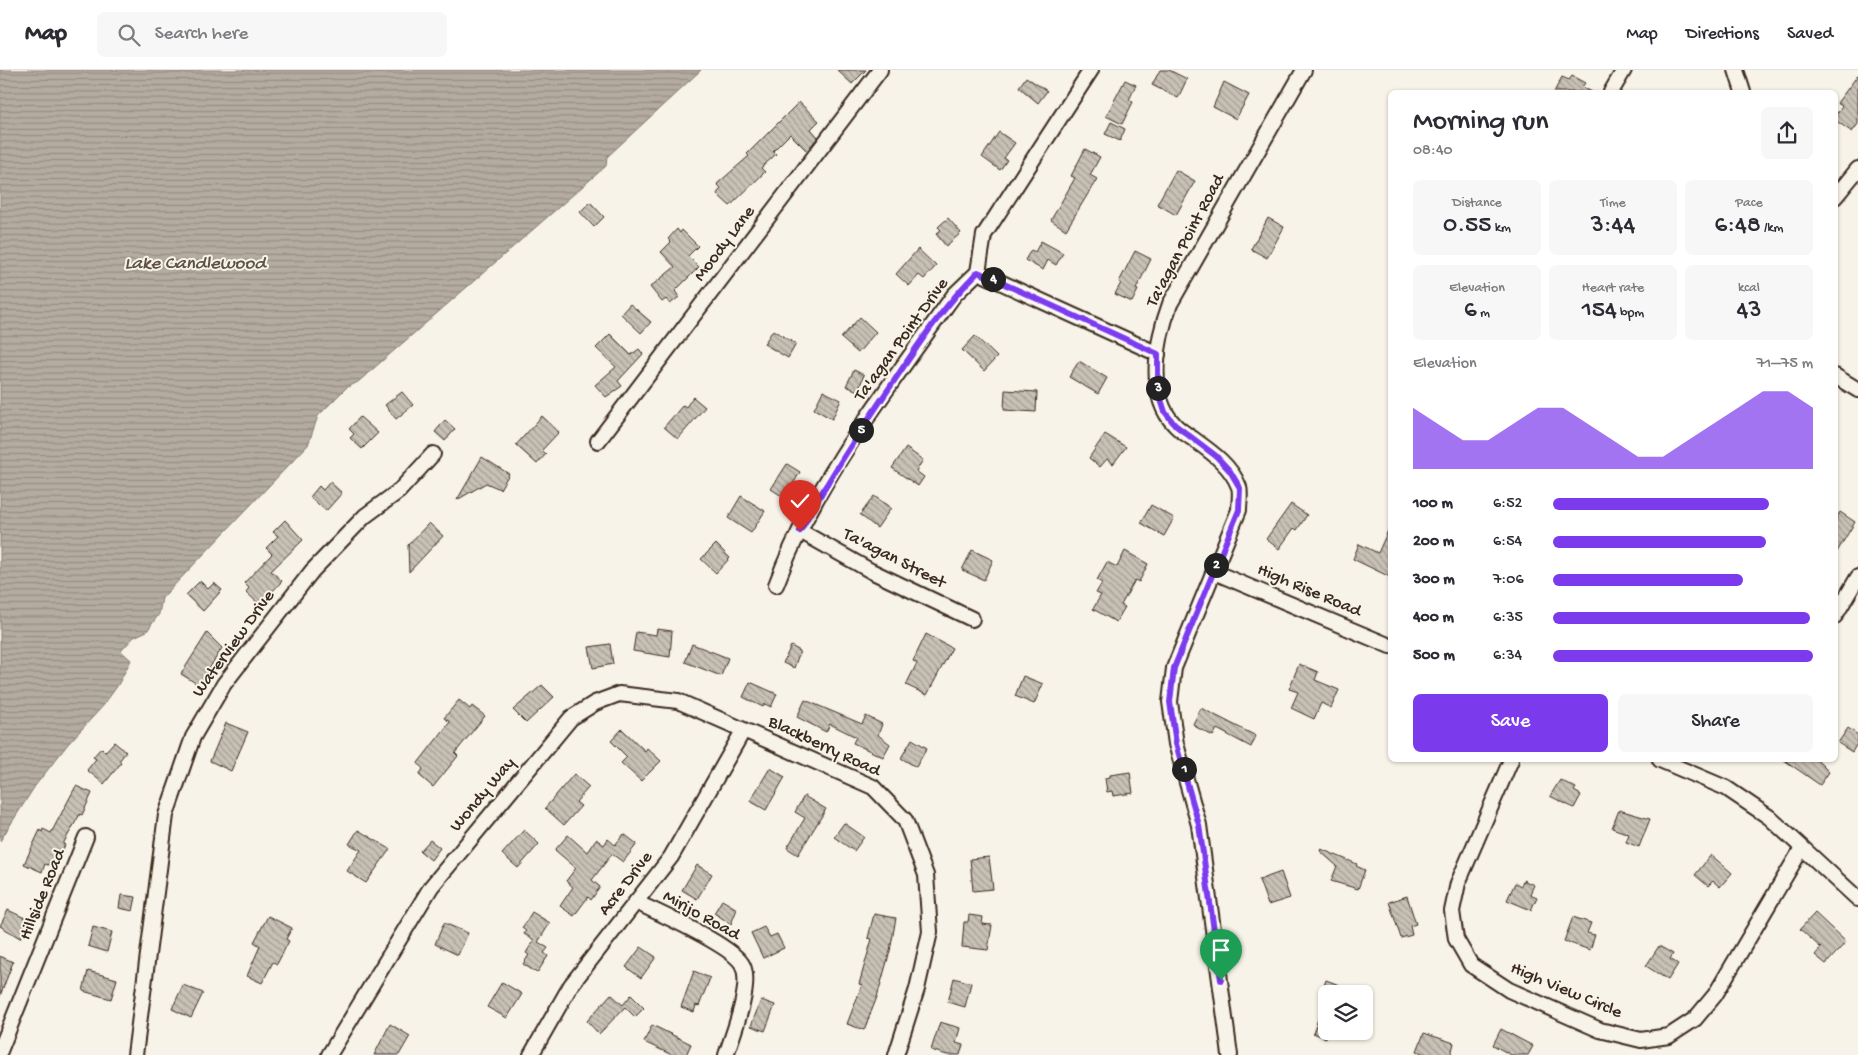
<!DOCTYPE html>
<meta charset="utf-8">
<style>
body{margin:0;font-family:"Gochi Hand",sans-serif;background:#f7f7f7;color:#2b2b33;height:100vh;display:flex;flex-direction:column;font-size:19px;white-space:nowrap}
*{box-sizing:border-box;margin:0}
p{font-size:16px;color:#7c7c81}
.icon{flex:none;width:28px;height:28px;fill:none;stroke:currentColor;stroke-width:2;stroke-linecap:round;stroke-linejoin:round}
.map{position:relative;flex:1;overflow:hidden}
.side{position:absolute;left:1388px;top:20px;width:450px;height:672px;display:flex;flex-direction:column;background:#fff;border-radius:8px;box-shadow:0 1px 4px #0004}
.side>*{flex:none}
.controls{position:absolute;left:1318px;top:915px;display:grid;gap:10px}
.controls a{display:grid;place-items:center;width:55px;height:55px;border-radius:8px;background:#fff;box-shadow:0 1px 4px #0004;font-size:25px}
.pin{position:absolute;display:grid;place-items:center;width:42px;height:42px;color:#fff;margin:-51px -21px;border-radius:50% 50% 50% 0;rotate:-45deg;box-shadow:0 0 5px #0007}
.pin .icon{rotate:45deg}
.km{position:absolute;width:25px;height:25px;margin:-12px;border-radius:50%;background:#222;color:#fff;font-size:14px;line-height:25px;text-align:center}
.round{display:grid;place-items:center;flex:none;width:52px;height:52px;border-radius:8px;background:#f7f7f7}
.overview{display:flex;align-items:center;justify-content:space-between;height:85px;padding:0 25px}
h1{font-size:28px;font-weight:600;line-height:38px}
.metrics{display:grid;grid-template-columns:repeat(3,1fr);gap:8px;height:85px;padding:5px 25px}
.metrics div{display:grid;align-content:center;border-radius:8px;background:#f7f7f7;text-align:center}
.metrics b{font-size:25px;font-weight:600}
.metrics small{font-size:14px;font-weight:400}
.metrics p{font-size:14px}
.chart{height:140px;padding:10px 25px}
.chart p{display:flex;justify-content:space-between}
.chart svg{width:100%;height:90px;margin-top:5px;fill:#7c3aed;opacity:.7}
.action{display:flex;gap:10px;margin-top:auto;padding:10px 25px}
.action a{flex:1;height:58px;border-radius:8px;background:#7c3aed;color:#fff;font-size:20px;font-weight:600;line-height:58px;text-align:center}
.action a+a{background:#f7f7f7;color:#2b2b33}
ul{padding:0 25px;list-style:none;font-size:16px}
li{display:grid;grid-template-columns:80px 60px 1fr;align-items:center;height:38px}
li i{height:12px;border-radius:6px;background:#7c3aed}
header{display:flex;align-items:center;gap:30px;box-sizing:border-box;height:70px;padding:0 25px;background:#fff;border-bottom:1px solid #e1e1e2}
header strong{font-size:24px}
nav{display:flex;gap:28px;margin-inline-start:auto;font-size:18px}
.search{width:350px;height:45px;background:#f7f7f7;display:flex;align-items:center;gap:12px;box-sizing:border-box;padding:0 18px;border-radius:8px;color:#7c7c81;font-size:19px}
.map>svg:first-child{display:block}
.water{fill:url(#water-rules);stroke:#84786c}
.building{fill:url(#building-back-hatch);stroke:#3b2a1e}
.lines{fill:none;stroke-linecap:round;stroke-linejoin:round}
.minor-casing{stroke:#3b2a1e;stroke-width:18}
.minor{stroke:#f7f3e8;stroke-width:14}
.route-casing{stroke:#fff;stroke-width:10}
.route{stroke:#7c3aed;stroke-width:6}
.labels{text-anchor:middle;dominant-baseline:central;stroke-width:4;stroke-linejoin:round;paint-order:stroke}
.street-label{font-size:18px;fill:#3b2a1e;stroke:#f7f3e8}
.water-label{font-size:19px;font-style:italic;fill:#5f5145;stroke:#f7f3e8}
</style>
<header>
<strong>Map</strong>
<div class="search"><svg class="icon" aria-label="search" viewBox="0 0 24 24"><circle cx="10" cy="10" r="6"/><path d="M15 15l6 6"/></svg>Search here</div>
<nav><a>Map</a><a>Directions</a><a>Saved</a></nav>
</header>
<div class="map">
<svg width="1858" height="985" viewBox="0 0 1858 985">
<defs>
<pattern id="water-rules" width="6" height="5" patternUnits="userSpaceOnUse" patternTransform="scale(1.25)"><rect width="6" height="5" fill="#b4aca0"/><path d="M0 2.5h6" fill="none" stroke="#948c82"/></pattern>
<pattern id="building-back-hatch" width="6" height="6" patternUnits="userSpaceOnUse" patternTransform="scale(1.25)"><rect width="6" height="6" fill="#c8c1b6"/><path d="M-1 5l2 2M0 0l6 6M5-1l2 2" fill="none" stroke="#a49d93"/></pattern>
</defs>
<rect width="100%" height="100%" fill="#f7f3e8"/>
<filter id="ink" filterUnits="userSpaceOnUse"><feTurbulence type="fractalNoise" baseFrequency=".02" numOctaves="2"/><feDisplacementMap in="SourceGraphic" scale="10" xChannelSelector="R" yChannelSelector="G"/><feConvolveMatrix kernelMatrix="1 2 1 2 8 2 1 2 1" color-interpolation-filters="sRGB"/></filter>
<g filter="url(#ink)">
<polygon class="water" points="0,0 701,0 607,87 606,96 358,312 346,318 318,346 308,375 162,528 159,544 147,561 134,567 121,581 131,590 118,615 103,636 68,674 35,716 0,771"/>
<g class="building">
<polygon points="837,0 866,0 852,14"/>
<polygon points="1160,0 1169,0 1187,9 1178,28 1152,15"/>
<polygon points="1858,5 1858,54 1852,62 1835,50 1835,46 1842,36 1837,33"/>
<polygon points="1572,6 1585,13 1582,17 1592,22 1554,22 1562,7 1569,10"/>
<polygon points="1026,7 1047,21 1038,33 1019,17"/>
<polygon points="1125,10 1136,15 1129,30 1133,32 1122,54 1106,46"/>
<polygon points="1224,12 1249,25 1236,49 1213,37"/>
<polygon points="799,32 819,51 811,59 818,67 807,81 790,64 773,81 776,84 761,98 765,102 730,136 717,124 721,118 717,114 749,86 747,84"/>
<polygon points="1111,52 1125,59 1120,71 1105,64"/>
<polygon points="999,62 1015,73 1004,88 1007,90 1000,100 982,87"/>
<polygon points="1085,79 1100,87 1090,105 1097,109 1066,160 1051,150 1075,108 1071,106"/>
<polygon points="1176,100 1195,111 1176,145 1157,134"/>
<polygon points="590,132 604,147 594,157 580,142"/>
<polygon points="948,148 961,163 946,176 936,164 941,160 938,157"/>
<polygon points="1268,148 1284,157 1267,188 1251,179"/>
<polygon points="677,159 680,163 682,160 698,176 688,186 699,197 675,221 679,227 670,234 666,229 662,232 650,217 675,197 661,182 671,172 668,169"/>
<polygon points="1041,171 1063,183 1056,195 1048,190 1043,200 1025,190 1031,180 1035,182"/>
<polygon points="918,179 936,196 924,209 919,205 909,216 896,204"/>
<polygon points="1135,181 1151,189 1136,219 1138,220 1132,232 1115,224 1121,213 1119,212"/>
<polygon points="630,234 651,252 641,263 621,244"/>
<polygon points="860,247 876,262 858,283 841,268"/>
<polygon points="773,260 796,274 788,288 764,274"/>
<polygon points="610,264 631,285 639,279 643,284 618,311 622,316 606,327 595,315 616,297 596,278"/>
<polygon points="975,266 997,287 984,301 962,280"/>
<polygon points="1079,291 1107,308 1098,324 1069,307"/>
<polygon points="854,300 864,305 858,321 846,316"/>
<polygon points="1005,320 1037,322 1036,342 1004,340"/>
<polygon points="823,321 841,330 832,349 814,339"/>
<polygon points="402,322 413,335 396,349 385,335"/>
<polygon points="693,327 705,337 678,369 664,357 683,335 686,337"/>
<polygon points="542,346 559,362 542,380 546,384 537,394 516,375"/>
<polygon points="360,347 378,363 362,379 350,368 354,364 349,359"/>
<polygon points="445,350 455,359 445,371 435,362"/>
<polygon points="1105,364 1126,377 1113,394 1107,389 1100,397 1089,388"/>
<polygon points="906,378 923,390 916,401 924,407 918,416 892,398"/>
<polygon points="482,387 509,404 500,419 486,413 457,430"/>
<polygon points="787,394 800,402 785,428 771,419"/>
<polygon points="330,412 342,423 326,441 310,427 319,416 323,420"/>
<polygon points="741,426 765,441 751,463 728,448"/>
<polygon points="874,426 891,438 877,458 860,445"/>
<polygon points="1291,434 1307,445 1297,460 1294,458 1279,479 1266,469"/>
<polygon points="1151,435 1174,448 1164,466 1141,453"/>
<polygon points="1840,442 1855,452 1835,485 1835,451"/>
<polygon points="285,450 303,470 271,501 282,511 260,535 246,522 249,518 244,513 272,484 266,478 278,466 273,462"/>
<polygon points="429,453 443,466 409,502 408,475"/>
<polygon points="1390,456 1390,507 1353,489 1359,474 1378,483"/>
<polygon points="716,474 730,488 716,503 701,489"/>
<polygon points="972,480 993,490 984,510 962,500"/>
<polygon points="1125,481 1148,494 1139,512 1135,510 1121,535 1125,537 1116,552 1093,539 1101,525 1096,523 1102,513 1097,510 1107,492 1117,497"/>
<polygon points="200,511 208,519 214,513 222,520 203,541 186,525"/>
<polygon points="657,559 672,561 670,587 633,581 636,562 656,565"/>
<polygon points="207,563 222,578 199,615 181,604"/>
<polygon points="926,564 952,578 927,625 906,615 917,593 913,591"/>
<polygon points="610,574 613,594 593,598 589,577"/>
<polygon points="692,574 728,588 721,606 685,592"/>
<polygon points="791,576 800,581 794,598 783,593"/>
<polygon points="1299,594 1318,602 1315,610 1339,620 1331,638 1321,633 1314,649 1291,638 1298,622 1289,619"/>
<polygon points="1023,606 1043,614 1034,634 1015,626"/>
<polygon points="750,612 777,624 771,637 765,634 763,637 743,627"/>
<polygon points="542,615 554,627 526,653 513,640"/>
<polygon points="459,630 470,639 472,636 485,646 455,683 458,686 433,717 419,705 423,699 418,693 450,652 444,648"/>
<polygon points="805,630 862,654 866,646 882,654 878,665 890,674 883,687 853,673 856,667 830,654 826,662 797,647"/>
<polygon points="1201,638 1256,666 1251,677 1217,659 1213,666 1196,657 1193,654"/>
<polygon points="226,653 248,662 231,701 210,691"/>
<polygon points="1848,658 1858,665 1858,672 1852,682 1838,673"/>
<polygon points="622,659 645,681 647,678 661,691 641,711 621,693 627,687 611,671"/>
<polygon points="912,669 927,678 916,697 901,688"/>
<polygon points="114,672 126,682 119,691 121,693 104,714 87,700 96,689 93,687 101,678 105,682"/>
<polygon points="1784,690 1817,690 1829,702 1820,715"/>
<polygon points="770,698 785,707 766,740 750,731"/>
<polygon points="1130,702 1133,723 1113,726 1112,721 1107,722 1105,708 1110,707 1110,705"/>
<polygon points="574,704 589,717 576,732 581,736 564,755 545,738"/>
<polygon points="1560,710 1576,718 1574,721 1581,725 1574,738 1550,726"/>
<polygon points="76,716 92,723 82,745 80,744 63,774 65,775 56,794 50,791 48,795 45,794 42,802 24,794 40,760 42,762 43,759 51,763"/>
<polygon points="804,726 826,739 798,785 787,778 805,748 795,742"/>
<polygon points="1619,740 1650,749 1639,777 1626,772 1629,764 1612,758"/>
<polygon points="844,753 864,767 854,781 834,767"/>
<polygon points="358,760 390,779 366,813 347,801 361,780 349,774"/>
<polygon points="524,760 539,774 518,798 502,784"/>
<polygon points="624,764 637,774 623,792 612,784 592,810 600,817 591,830 588,827 574,846 560,836 573,817 566,811 576,798 555,780 568,765 587,782 596,769 604,775 608,769 615,775"/>
<polygon points="430,770 440,778 431,790 420,781"/>
<polygon points="1321,779 1357,794 1356,796 1365,800 1358,819 1331,811 1337,796 1320,781"/>
<polygon points="1711,785 1732,803 1720,817 1713,811 1708,816 1695,805"/>
<polygon points="989,787 993,819 973,821 970,789"/>
<polygon points="697,795 712,804 697,829 682,820"/>
<polygon points="1281,802 1290,828 1268,835 1259,810"/>
<polygon points="1523,810 1534,815 1530,824 1537,827 1531,840 1507,830 1515,813 1521,816"/>
<polygon points="121,825 136,827 133,841 119,838"/>
<polygon points="1407,826 1416,854 1410,856 1412,865 1401,868 1389,832"/>
<polygon points="722,830 737,839 731,854 714,843"/>
<polygon points="8,840 29,850 20,868 0,856"/>
<polygon points="532,842 550,853 538,872 548,878 544,883 548,886 537,903 523,894 529,885 526,883 534,870 524,864 526,861 522,858"/>
<polygon points="1815,843 1846,872 1826,894 1815,885 1821,878 1800,859"/>
<polygon points="874,844 896,848 890,881 877,927 864,960 847,954 862,915 859,914 872,869 868,868"/>
<polygon points="969,845 983,847 982,854 992,855 988,880 962,877 964,852 968,852"/>
<polygon points="268,846 292,858 286,869 289,871 277,894 273,892 262,913 247,906 260,876 254,872"/>
<polygon points="1573,847 1591,853 1587,863 1595,865 1590,880 1564,871"/>
<polygon points="444,853 468,863 458,885 435,874"/>
<polygon points="93,857 112,862 107,882 88,876"/>
<polygon points="764,857 770,867 777,864 784,878 763,888 751,863"/>
<polygon points="1659,876 1673,884 1670,889 1678,894 1668,910 1646,896"/>
<polygon points="641,877 656,887 641,908 626,897"/>
<polygon points="0,886 13,892 0,926"/>
<polygon points="88,901 117,909 111,929 83,921"/>
<polygon points="694,901 710,908 699,936 696,935 694,942 681,937"/>
<polygon points="954,908 971,913 965,937 948,932"/>
<polygon points="1326,910 1358,922 1358,924 1321,924"/>
<polygon points="502,912 522,924 507,948 487,937"/>
<polygon points="183,915 203,923 191,948 172,939"/>
<polygon points="611,924 623,935 631,925 644,938 635,947 625,937 599,964 587,951"/>
<polygon points="761,930 775,935 765,961 751,956"/>
<polygon points="1325,931 1326,931 1326,968 1313,963"/>
<polygon points="940,952 960,958 956,973 963,975 960,985 947,985 931,980"/>
<polygon points="390,954 410,966 399,985 374,985"/>
<polygon points="652,955 691,974 686,985 672,985 644,972"/>
<polygon points="1501,959 1533,976 1528,985 1511,985 1493,975"/>
<polygon points="1424,963 1454,973 1451,985 1427,985 1417,981"/>
</g>
<g class="lines">
<defs>
<g id="minor">
<polyline points="1736,0 1743,22"/>
<polyline points="1611,22 1624,0"/>
<polyline points="1835,127 1858,99"/>
<polyline points="978,202 1158,284"/>
<polyline points="1835,306 1858,320"/>
<polyline points="598,371 880,0"/>
<polyline points="800,461 871,501 972,549"/>
<polyline points="1214,502 1390,576"/>
<path d="M776 515C814 412 891 314 954 225L978 202 984 165 1091 0"/>
<polyline points="1835,546 1858,507"/>
<polyline points="1511,690 1458,813 1452,841 1456,869 1471,895 1509,920 1600,960 1641,970 1669,966 1695,949 1715,925 1802,778"/>
<polyline points="1660,690 1726,718 1769,747 1858,829"/>
<path d="M636 832C658 843 735 876 743 896 752 917 733 964 726 985"/>
<polyline points="0,981 86,767"/>
<polyline points="135,985 166,745 193,667 224,614 312,501 365,446 399,421 433,384"/>
<polyline points="329,985 431,817 571,648 595,633 619,624 678,631 873,717 905,750 926,805 930,862 917,919 896,985"/>
<polyline points="531,985 571,915 671,787 743,661"/>
<path d="M1230 985 1199 755 1176 674 1170 632 1174 598 1239 440C1239 433 1241 423 1239 417 1231 395 1210 381 1192 368 1186 364 1179 360 1174 354 1146 324 1157 269 1170 234L1304 0"/>
</g>
</defs>
<use href="#minor" class="minor-casing"/>
<use href="#minor" class="minor"/>
</g>
</g>
<g class="lines" filter="url(#ink)">
<defs>
<path id="route" d="M800 461C828 410 859 362 892 314 918 275 944 235 978 202L1158 284V320L1165 342 1175 355 1216 386 1230 401 1240 418 1239 440 1174 598 1170 632 1176 674 1199 755 1221 910"/>
</defs>
<use href="#route" class="route-casing"/>
<use href="#route" class="route"/>
</g>
<g class="labels">
<g class="street-label">
<text transform="translate(1186 171) rotate(-62)">Ta'agan Point Road</text>
<text transform="translate(725 174) rotate(-53)">Moody Lane</text>
<text transform="translate(902 270) rotate(-54)">Ta'agan Point Drive</text>
<text transform="translate(894 489) rotate(27)">Ta'agan Street</text>
<text transform="translate(1309 521) rotate(23)">High Rise Road</text>
<text transform="translate(234 574) rotate(-54)">Waterview Drive</text>
<text transform="translate(824 677) rotate(25)">Blackberry Road</text>
<text transform="translate(483 725) rotate(-50)">Wondy Way</text>
<text transform="translate(626 814) rotate(-52)">Acre Drive</text>
<text transform="translate(43 825) rotate(-68)">Hillside Road</text>
<text transform="translate(701 846) rotate(29)">Mirijo Road</text>
<text transform="translate(1566 921) rotate(23)">High View Circle</text>
</g>
<g class="water-label">
<text x="195" y="194">Lake Candlewood</text>
</g>
</g>
</svg>
<div class="controls">
<a><svg class="icon" aria-label="layers" viewBox="0 0 24 24"><path d="M12 4l9 5-9 5-9-5zM3 14l9 5 9-5"/></svg></a>
</div>
<div class="pin" style="left:1221px;top:910px;background:#1e9e55"><svg class="icon" aria-label="arrive" viewBox="0 0 24 24"><path d="M6 21V4h12l-3 4 3 4H6"/></svg></div>
<div class="pin" style="left:800px;top:461px;background:#d93025"><svg class="icon" aria-label="check" viewBox="0 0 24 24"><path d="M5 12l5 5 9-10"/></svg></div>
<b class="km" style="left:1184px;top:699px">1</b>
<b class="km" style="left:1216px;top:495px">2</b>
<b class="km" style="left:1158px;top:318px">3</b>
<b class="km" style="left:993px;top:209px">4</b>
<b class="km" style="left:861px;top:360px">5</b>
<section class="side">
<div class="overview"><div><h1>Morning run</h1><p>08:40</p></div><a class="round"><svg class="icon" aria-label="share" viewBox="0 0 24 24"><path d="M12 15V3M7 8l5-5 5 5M5 13v7h14v-7"/></svg></a></div>
<div class="metrics">
<div><p>Distance</p><b>0.55<small> km</small></b></div>
<div><p>Time</p><b>3:44</b></div>
<div><p>Pace</p><b>6:48<small> /km</small></b></div>
</div>
<div class="metrics">
<div><p>Elevation</p><b>6<small> m</small></b></div>
<div><p>Heart rate</p><b>154<small> bpm</small></b></div>
<div><p>kcal</p><b>43</b></div>
</div>
<div class="chart"><p><span>Elevation</span>71–75 m</p>
<svg viewBox="0 0 160 44" preserveAspectRatio="none"><path d="M0 44V14L10 22L20 30L30 30L40 22L50 14L60 14L70 22L80 30L90 38L100 38L110 30L120 22L130 14L140 6L150 6L160 14V44z"/></svg>
</div>
<ul>
<li><b>100 m</b>6:52<i style="width:83%"></i></li>
<li><b>200 m</b>6:54<i style="width:82%"></i></li>
<li><b>300 m</b>7:06<i style="width:73%"></i></li>
<li><b>400 m</b>6:35<i style="width:99%"></i></li>
<li><b>500 m</b>6:34<i style="width:100%"></i></li>
</ul>
<div class="action"><a>Save</a><a>Share</a></div>
</section>
</div>
